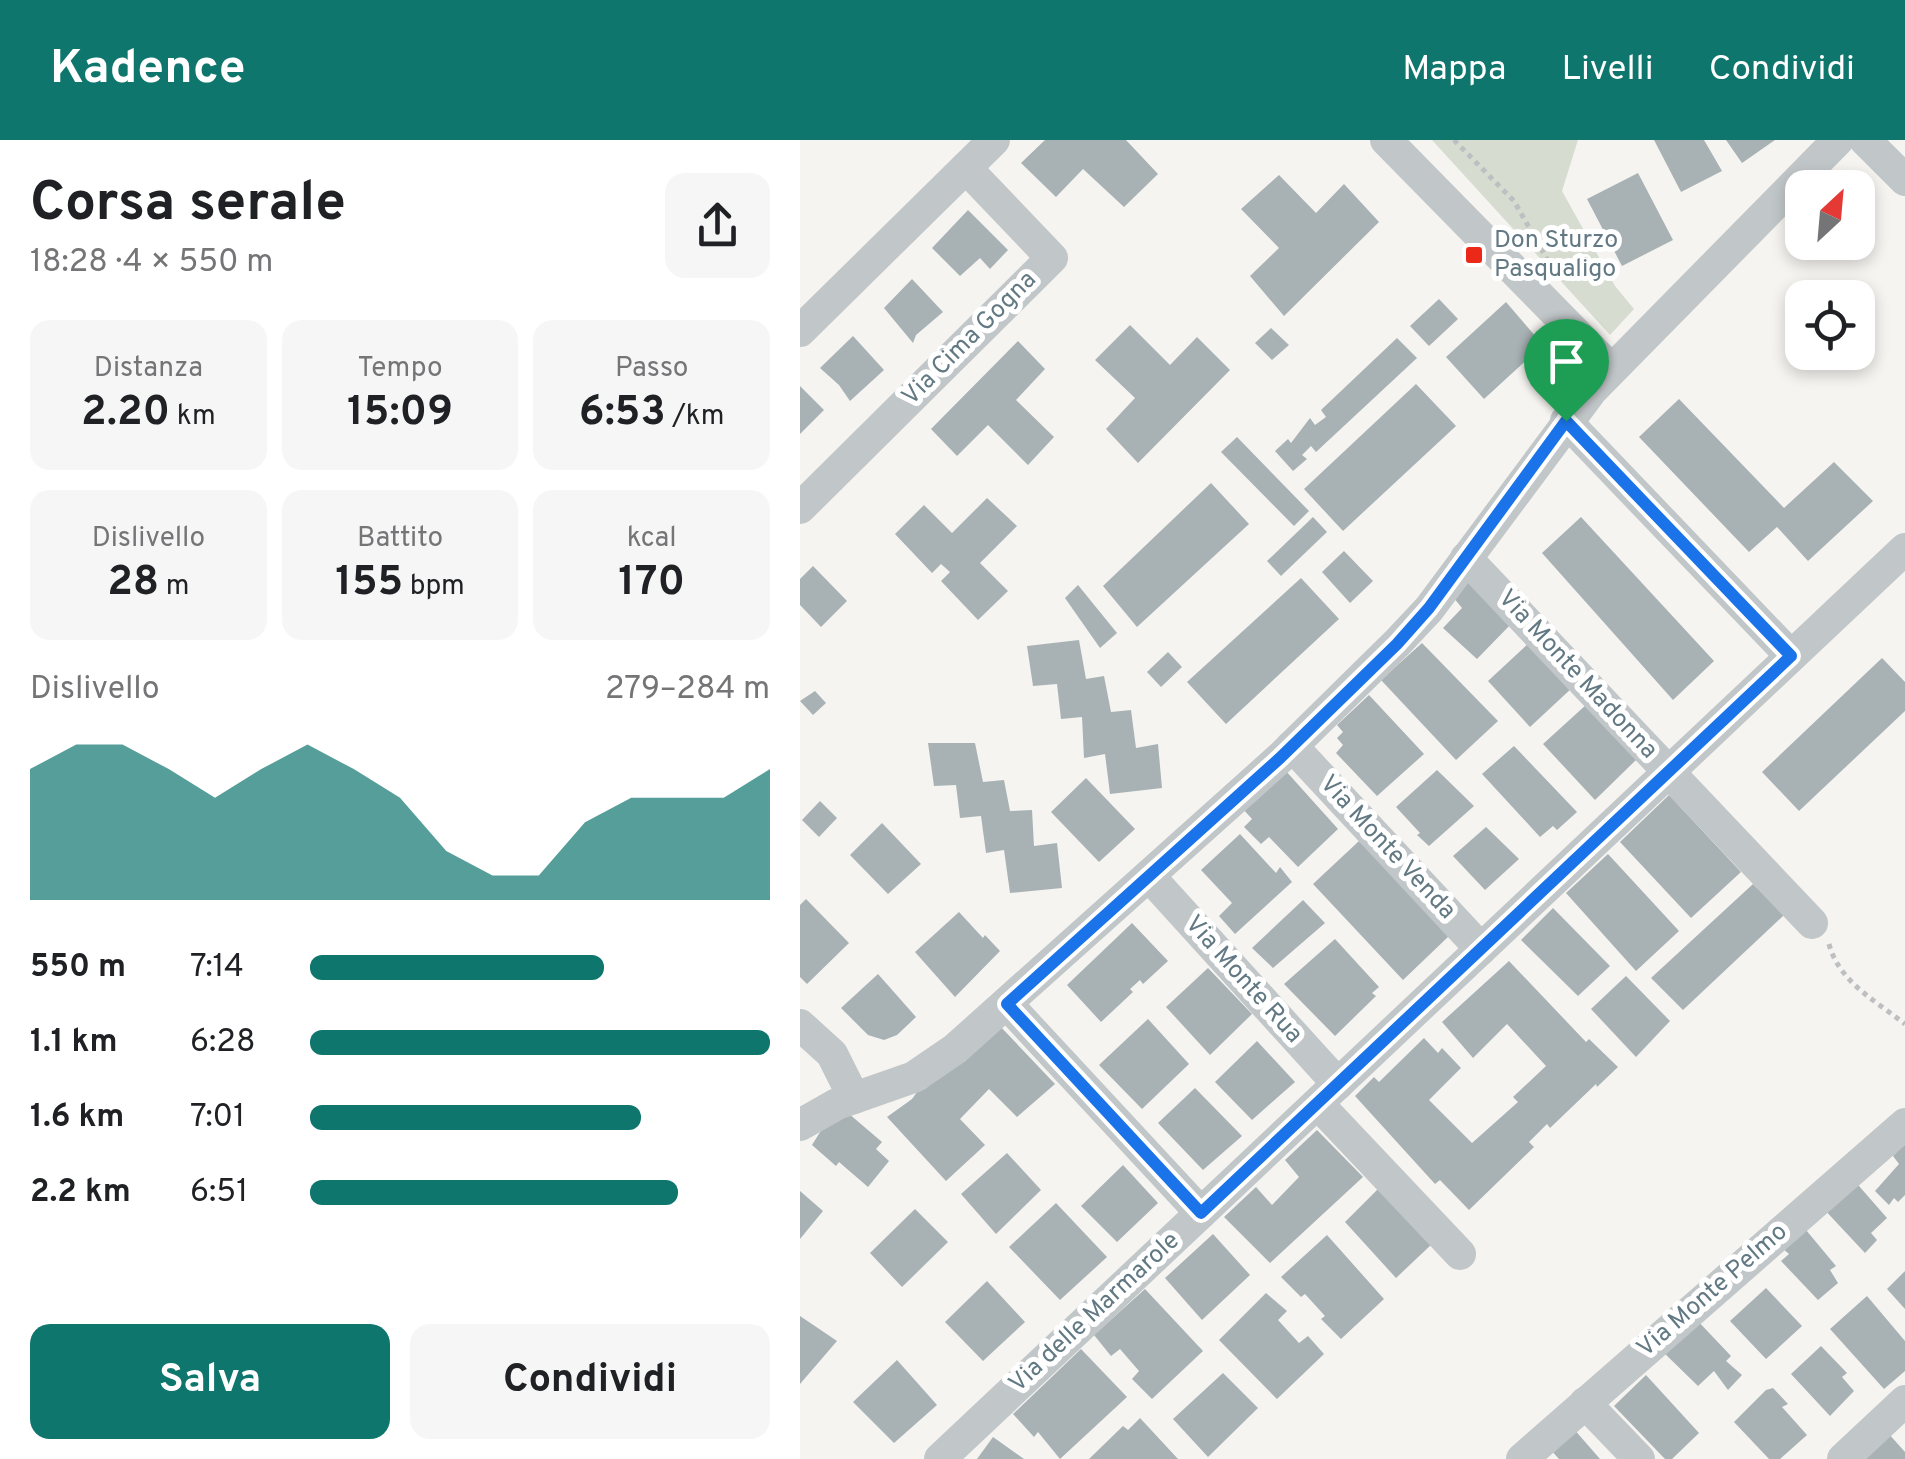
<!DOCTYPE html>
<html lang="it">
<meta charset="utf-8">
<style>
body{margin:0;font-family:Overpass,sans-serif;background:#f6f6f6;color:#202124;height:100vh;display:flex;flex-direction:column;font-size:38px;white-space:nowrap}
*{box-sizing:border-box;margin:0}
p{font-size:32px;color:#757577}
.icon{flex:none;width:55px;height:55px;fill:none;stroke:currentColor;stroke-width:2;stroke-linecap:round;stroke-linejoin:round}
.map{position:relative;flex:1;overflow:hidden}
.panel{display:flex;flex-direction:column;background:#fff;width:800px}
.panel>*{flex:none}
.needle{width:65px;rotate:26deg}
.fabs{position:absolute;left:985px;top:30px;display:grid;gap:20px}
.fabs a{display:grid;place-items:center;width:90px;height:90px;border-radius:20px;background:#fff;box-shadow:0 5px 15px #0003;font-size:50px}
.pin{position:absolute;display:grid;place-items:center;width:85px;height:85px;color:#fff;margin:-102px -42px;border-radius:50% 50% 50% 0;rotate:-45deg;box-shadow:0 0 10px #0007}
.pin .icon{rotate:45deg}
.round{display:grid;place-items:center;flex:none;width:105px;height:105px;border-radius:20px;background:#f6f6f6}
.overview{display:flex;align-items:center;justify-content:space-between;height:170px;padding:0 30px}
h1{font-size:55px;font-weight:700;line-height:75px}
.figures{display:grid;grid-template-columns:repeat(3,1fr);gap:15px;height:170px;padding:10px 30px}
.figures div{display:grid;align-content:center;border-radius:20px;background:#f6f6f6;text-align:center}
.figures b{font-size:42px;font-weight:700}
.figures small{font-size:28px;font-weight:400}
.figures p{font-size:28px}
.chart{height:280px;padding:20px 30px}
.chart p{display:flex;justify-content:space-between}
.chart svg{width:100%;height:180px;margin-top:10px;fill:#0f766e;opacity:.7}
.cta{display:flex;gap:20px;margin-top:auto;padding:20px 30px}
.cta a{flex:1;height:115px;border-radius:20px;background:#0f766e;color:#fff;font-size:40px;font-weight:700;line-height:115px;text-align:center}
.cta a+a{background:#f6f6f6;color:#202124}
ul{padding:0 30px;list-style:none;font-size:32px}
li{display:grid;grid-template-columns:160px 120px 1fr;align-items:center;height:75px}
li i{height:25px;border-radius:12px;background:#0f766e}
header{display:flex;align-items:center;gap:60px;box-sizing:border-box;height:140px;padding:0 50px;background:#0f766e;color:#fff}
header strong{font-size:48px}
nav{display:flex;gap:55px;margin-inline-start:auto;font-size:35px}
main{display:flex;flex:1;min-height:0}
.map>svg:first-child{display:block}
.green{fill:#d7dcd1}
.building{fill:#a8b2b5}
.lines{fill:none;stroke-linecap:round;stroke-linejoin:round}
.path{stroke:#bdbfc1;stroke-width:5;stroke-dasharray:5 5;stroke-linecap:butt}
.street{stroke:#c1c6c8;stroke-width:32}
.route-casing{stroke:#fff;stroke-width:20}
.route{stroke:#1a73e8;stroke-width:12}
.poi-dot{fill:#ec2918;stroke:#fff;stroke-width:4}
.labels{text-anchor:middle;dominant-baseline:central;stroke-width:10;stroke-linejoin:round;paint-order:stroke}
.poi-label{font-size:25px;fill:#627983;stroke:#fff;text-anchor:start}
.street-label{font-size:25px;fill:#627983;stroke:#fff}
</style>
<header>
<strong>Kadence</strong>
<nav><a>Mappa</a><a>Livelli</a><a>Condividi</a></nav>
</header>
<main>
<section class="panel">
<div class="overview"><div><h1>Corsa serale</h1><p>18:28 · 4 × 550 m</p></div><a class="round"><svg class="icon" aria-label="share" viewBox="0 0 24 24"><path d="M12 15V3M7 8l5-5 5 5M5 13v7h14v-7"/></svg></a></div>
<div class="figures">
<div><p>Distanza</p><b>2.20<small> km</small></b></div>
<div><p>Tempo</p><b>15:09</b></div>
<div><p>Passo</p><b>6:53<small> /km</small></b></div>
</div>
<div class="figures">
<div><p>Dislivello</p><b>28<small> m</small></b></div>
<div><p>Battito</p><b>155<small> bpm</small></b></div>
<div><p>kcal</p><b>170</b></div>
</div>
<div class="chart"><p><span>Dislivello</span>279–284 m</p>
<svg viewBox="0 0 160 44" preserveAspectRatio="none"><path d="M0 44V12L10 6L20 6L30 12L40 19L50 12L60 6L70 12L80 19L90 32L100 38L110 38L120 25L130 19L140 19L150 19L160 12V44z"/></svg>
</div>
<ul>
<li><b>550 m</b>7:14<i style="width:64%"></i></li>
<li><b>1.1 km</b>6:28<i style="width:100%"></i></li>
<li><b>1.6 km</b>7:01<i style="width:72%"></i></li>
<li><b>2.2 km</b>6:51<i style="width:80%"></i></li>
</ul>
<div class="cta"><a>Salva</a><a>Condividi</a></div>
</section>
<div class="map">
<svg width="1105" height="1319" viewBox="0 0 1105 1319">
<rect width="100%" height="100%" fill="#f5f4f0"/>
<polygon class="green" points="632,0 778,0 762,51 815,146 834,169 810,195"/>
<g class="building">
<polygon points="245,0 326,0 358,34 324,67 283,29 256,57 221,23"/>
<polygon points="854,0 904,0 922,31 881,52"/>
<polygon points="926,0 975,0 942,23"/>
<polygon points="838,33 873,100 822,126 787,59"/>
<polygon points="479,35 516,73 544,44 579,82 484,176 450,136 479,108 441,69"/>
<polygon points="168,70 208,110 190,129 180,118 160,136 132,108"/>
<polygon points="112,139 143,172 116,195 113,203 84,168"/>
<polygon points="639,159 658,179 629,206 610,186"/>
<polygon points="706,162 743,205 684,259 646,217"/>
<polygon points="330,185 370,225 397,197 430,230 338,323 306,289 335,258 295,220"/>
<polygon points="471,188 489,205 472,220 455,203"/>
<polygon points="53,196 84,230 50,261 39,245 20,228"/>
<polygon points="597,198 617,218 516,312 511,306 502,315 507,319 493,331 475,311 488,299 491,303 510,278 515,285 526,277 521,270"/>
<polygon points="218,201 245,229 216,260 254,297 228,325 188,285 157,316 131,289"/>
<polygon points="616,244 656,286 543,391 504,349"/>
<polygon points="0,246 24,270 0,294"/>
<polygon points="879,259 984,368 1034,322 1073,361 1008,421 977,387 949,412 839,297"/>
<polygon points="437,297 509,371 494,386 421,312"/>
<polygon points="411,343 449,384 337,487 303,446"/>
<polygon points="187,358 217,386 180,423 208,451 178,480 141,441 150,432 141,424 132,433 95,394 124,365 152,393"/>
<polygon points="513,377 527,392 481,436 467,421"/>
<polygon points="781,377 914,521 873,560 742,413"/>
<polygon points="544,411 573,441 550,463 522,432"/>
<polygon points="13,426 47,461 21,487 0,465 0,439"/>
<polygon points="501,438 539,479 426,584 387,542"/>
<polygon points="669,438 713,482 677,519 643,488 662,468 653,457"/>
<polygon points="278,445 317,493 300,508 265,458"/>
<polygon points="279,500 286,539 304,536 311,572 331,570 336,608 358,604 362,648 310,654 305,614 284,618 282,577 261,579 257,544 233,546 227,506"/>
<polygon points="731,501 773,547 730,587 688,541"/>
<polygon points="622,503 698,581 656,620 581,540"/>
<polygon points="368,512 382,527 361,547 347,532"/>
<polygon points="1082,518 1105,542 1105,571 999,671 962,632"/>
<polygon points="15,551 26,563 13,575 0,561"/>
<polygon points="569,555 624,614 577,656 536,613 543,605 537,598 543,592 537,585"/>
<polygon points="787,564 837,619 795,660 743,604"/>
<polygon points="128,603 175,603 183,642 204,640 210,671 232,670 234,706 257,703 262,748 210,753 204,710 186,713 181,676 160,678 156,645 134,646"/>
<polygon points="714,606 777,672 757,690 753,686 740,697 682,634"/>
<polygon points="485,630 538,689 498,727 469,697 461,704 444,687 452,679 442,668"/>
<polygon points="637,630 674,666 629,706 617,695 620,693 596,667"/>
<polygon points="286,638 335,689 299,722 251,672"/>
<polygon points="869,655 941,732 891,778 820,702"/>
<polygon points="20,661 37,678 19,697 2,680"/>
<polygon points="82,683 121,724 88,754 50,715"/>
<polygon points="686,687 719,719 685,750 653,716"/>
<polygon points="440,694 476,733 480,727 492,742 435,794 419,776 432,763 401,730"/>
<polygon points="559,701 649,796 603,840 513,744"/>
<polygon points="808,714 879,791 836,831 766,753"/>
<polygon points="953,744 984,775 883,870 851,838"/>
<polygon points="6,759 49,803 7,844 0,837 0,765"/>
<polygon points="503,760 525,783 473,828 452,808"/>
<polygon points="753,768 810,826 778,856 721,800"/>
<polygon points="159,772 183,798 185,795 200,811 155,857 115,812"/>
<polygon points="332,783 368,821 343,844 340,840 330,849 333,852 301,882 267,845"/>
<polygon points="535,799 579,847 572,853 576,856 535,896 484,844"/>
<polygon points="709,821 786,902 789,899 818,927 797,947 796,944 750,988 747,984 729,1002 734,1007 669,1070 640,1040 635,1044 555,956 574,937 579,942 624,898 638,913 642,908 661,928 629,960 672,1003 718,962 713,957 746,926 707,884 673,918 642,882"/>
<polygon points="408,828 452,874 410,915 366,867"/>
<polygon points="78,834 116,877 97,895 84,900 68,895 41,868"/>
<polygon points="826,836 870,881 836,917 791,869"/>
<polygon points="348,879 389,924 342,969 299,925"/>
<polygon points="199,885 255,944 217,977 189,949 160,979 185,1005 146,1041 87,977 112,959 120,948 125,949"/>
<polygon points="457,901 495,942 452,980 415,942"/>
<polygon points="395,948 442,996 403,1030 358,983"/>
<polygon points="48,973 82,1002 76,1009 89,1021 68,1047 39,1022 36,1026 12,1005 22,989"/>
<polygon points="517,990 563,1037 470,1123 424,1077 456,1047 472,1065 499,1037 485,1020"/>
<polygon points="1105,1003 1105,1055 1098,1062 1094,1058 1089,1065 1075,1051 1099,1024 1093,1016"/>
<polygon points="207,1013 241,1050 196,1094 161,1054"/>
<polygon points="323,1025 358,1063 317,1102 281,1066"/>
<polygon points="1052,1038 1087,1078 1071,1093 1077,1100 1065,1113 1022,1067"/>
<polygon points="580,1047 633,1103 596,1138 545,1082"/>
<polygon points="0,1051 23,1071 0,1099"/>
<polygon points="256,1063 307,1117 260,1160 209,1107"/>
<polygon points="115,1069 148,1102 102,1147 70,1113"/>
<polygon points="1001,1084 1036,1126 1030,1130 1038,1143 1018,1160 981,1121 989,1114 977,1104"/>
<polygon points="413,1094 450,1135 402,1180 365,1138"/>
<polygon points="527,1095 584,1159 541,1199 521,1179 525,1176 505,1154 501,1157 481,1137"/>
<polygon points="1105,1131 1105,1169 1087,1149"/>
<polygon points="187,1141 225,1182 183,1221 145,1182"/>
<polygon points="966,1148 1002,1186 966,1219 930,1181"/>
<polygon points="345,1149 403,1211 352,1259 332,1239 339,1231 320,1209 311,1216 294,1195"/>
<polygon points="466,1153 487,1171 478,1180 499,1203 508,1196 524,1214 477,1259 419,1200"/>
<polygon points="1067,1156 1105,1201 1105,1231 1084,1249 1030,1189"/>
<polygon points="0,1176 37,1201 0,1244"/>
<polygon points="894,1177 931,1216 926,1221 942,1235 928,1250 914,1231 898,1246 860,1209"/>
<polygon points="1021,1206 1047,1233 1042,1237 1054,1251 1030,1276 991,1234"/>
<polygon points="281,1209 327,1257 260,1319 238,1292 234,1297 213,1274"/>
<polygon points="97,1220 137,1265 94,1303 53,1262"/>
<polygon points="423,1233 458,1268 408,1317 373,1279"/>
<polygon points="846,1235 899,1293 872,1319 865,1319 814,1266"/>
<polygon points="973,1248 988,1264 982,1267 1007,1295 980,1319 969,1319 934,1282 966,1250"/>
<polygon points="340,1278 378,1319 289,1319 323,1286 328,1290"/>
<polygon points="773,1288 800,1319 759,1319 750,1309"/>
<polygon points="1088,1293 1105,1312 1105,1319 1059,1319"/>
<polygon points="193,1297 224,1319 177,1319"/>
</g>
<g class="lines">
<g class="path">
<polyline points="654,0 714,61 747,119"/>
<path d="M1029 804C1039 842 1076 861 1105 884"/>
</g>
<g class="street">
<polyline points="586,0 811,229"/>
<polyline points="1065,0 1105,40"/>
<polyline points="0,191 194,0"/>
<polyline points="766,281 991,516"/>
<polyline points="0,368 252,118 166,28"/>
<polyline points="666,418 1012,783"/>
<polyline points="492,606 681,809"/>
<polyline points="349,736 538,944"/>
<polyline points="207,864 401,1073"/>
<polyline points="0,885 32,914 54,958"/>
<polyline points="518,964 660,1114"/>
<polyline points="0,985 37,964 114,937 155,909 480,618 597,503 629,469 792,250 1038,0"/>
<polyline points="785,1263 839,1319"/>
<polyline points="140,1319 1105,409"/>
<polyline points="722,1319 1105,984"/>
<polyline points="1043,1319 1105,1261"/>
</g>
</g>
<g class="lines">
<defs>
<polygon id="route" points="766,281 991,516 401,1073 207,864 480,618 597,504 629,468"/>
</defs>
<use href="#route" class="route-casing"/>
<use href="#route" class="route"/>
</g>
<rect class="poi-dot" x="664" y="105" width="20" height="20" rx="5"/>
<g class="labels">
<g class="poi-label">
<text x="694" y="101">Don Sturzo<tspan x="694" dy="29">Pasqualigo</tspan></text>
</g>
<g class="street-label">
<text transform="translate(170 199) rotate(-45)">Via Cima Gogna</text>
<text transform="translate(777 535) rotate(47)">Via Monte Madonna</text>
<text transform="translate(587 708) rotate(47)">Via Monte Venda</text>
<text transform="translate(443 840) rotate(48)">Via Monte Rua</text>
<text transform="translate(913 1151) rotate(-41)">Via Monte Pelmo</text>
<text transform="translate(295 1173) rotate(-43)">Via delle Marmarole</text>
</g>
</g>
</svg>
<div class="fabs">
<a><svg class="needle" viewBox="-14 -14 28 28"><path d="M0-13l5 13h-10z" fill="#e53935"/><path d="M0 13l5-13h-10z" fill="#757577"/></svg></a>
<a><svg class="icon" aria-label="locate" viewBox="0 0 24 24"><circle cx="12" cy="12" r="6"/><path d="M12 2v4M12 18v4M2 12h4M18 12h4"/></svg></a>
</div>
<div class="pin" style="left:766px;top:281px;background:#1e9e55"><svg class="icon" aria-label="arrive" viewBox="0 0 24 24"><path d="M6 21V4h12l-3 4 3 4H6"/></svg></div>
</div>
</main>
